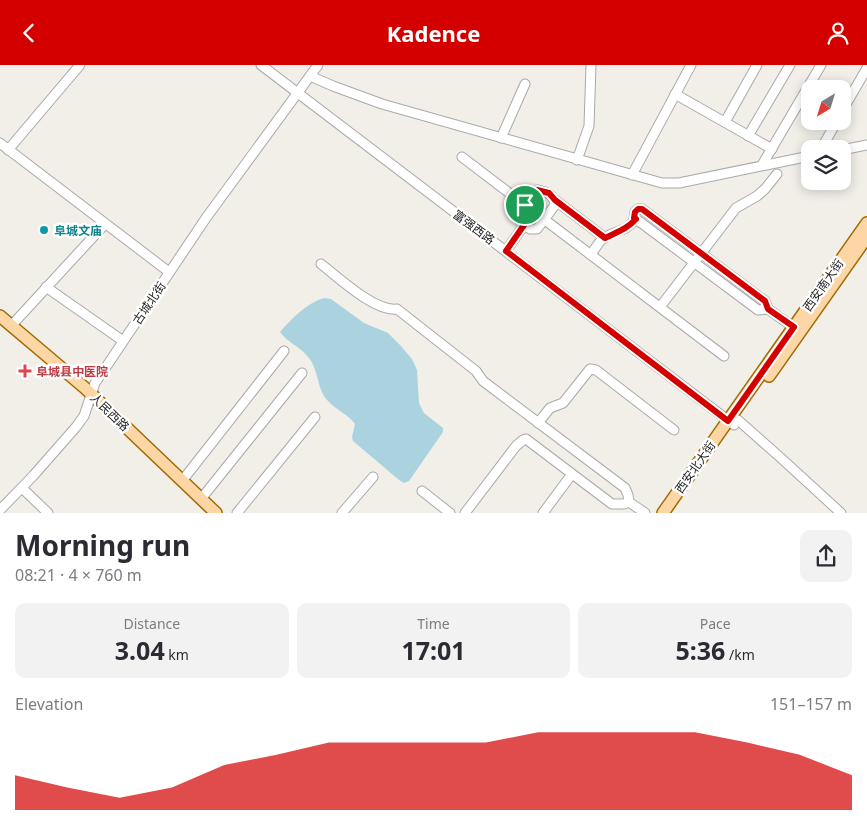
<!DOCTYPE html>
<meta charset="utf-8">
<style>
body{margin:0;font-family:"Noto Sans","Noto Sans SC",sans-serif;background:#f2f2f3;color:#2b2b33;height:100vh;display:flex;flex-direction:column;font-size:19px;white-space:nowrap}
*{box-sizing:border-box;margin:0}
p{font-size:16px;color:#7c7c81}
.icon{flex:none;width:28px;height:28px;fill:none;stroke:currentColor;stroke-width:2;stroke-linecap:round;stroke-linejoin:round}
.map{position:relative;height:448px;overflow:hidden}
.sheet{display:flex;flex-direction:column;background:#fff;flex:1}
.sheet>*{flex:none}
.needle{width:32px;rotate:218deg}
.tools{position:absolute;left:801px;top:15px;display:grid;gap:10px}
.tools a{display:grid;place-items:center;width:50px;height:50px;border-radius:10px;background:#fff;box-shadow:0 2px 12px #0003;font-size:25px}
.pin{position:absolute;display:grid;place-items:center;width:42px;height:42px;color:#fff;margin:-21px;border:2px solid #fff;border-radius:50%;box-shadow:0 1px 5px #0007}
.round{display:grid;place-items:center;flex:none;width:52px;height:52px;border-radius:10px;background:#f2f2f3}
.overview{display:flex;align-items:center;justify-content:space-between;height:85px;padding:0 15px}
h1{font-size:28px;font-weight:700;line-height:38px}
.figures{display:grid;grid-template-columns:repeat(3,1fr);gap:8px;height:85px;padding:5px 15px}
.figures div{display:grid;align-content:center;border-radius:10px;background:#f2f2f3;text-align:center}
.figures b{font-size:25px;font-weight:700}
.figures small{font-size:14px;font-weight:400}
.figures p{font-size:14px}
.chart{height:140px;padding:10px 15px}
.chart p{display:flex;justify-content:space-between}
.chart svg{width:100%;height:90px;margin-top:5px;fill:#d40000;opacity:.7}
header{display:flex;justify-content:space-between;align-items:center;height:65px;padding:0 15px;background:#d40000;color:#fff;font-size:22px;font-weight:700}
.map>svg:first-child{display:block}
.water{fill:#aad3df}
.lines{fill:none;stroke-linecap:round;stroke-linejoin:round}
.minor-casing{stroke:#a9a9a9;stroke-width:11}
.major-casing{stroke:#a06b00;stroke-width:14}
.minor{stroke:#fff;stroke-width:9}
.major{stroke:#fcd6a4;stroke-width:11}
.route-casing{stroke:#fff;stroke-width:10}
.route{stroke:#d40000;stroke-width:6}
.culture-dot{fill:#0f9aa8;stroke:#fff;stroke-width:2}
.health-dot{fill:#e0444e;stroke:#fff;stroke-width:2}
.labels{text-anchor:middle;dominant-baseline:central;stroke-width:5;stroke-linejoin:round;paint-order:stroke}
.street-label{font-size:12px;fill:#222;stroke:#fff}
.culture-label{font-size:12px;font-weight:bold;fill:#0d838f;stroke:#fff;text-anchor:start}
.health-label{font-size:12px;font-weight:bold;fill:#be3a42;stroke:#fff;text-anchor:start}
</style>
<header><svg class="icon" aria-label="back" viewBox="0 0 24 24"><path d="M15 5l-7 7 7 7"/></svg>Kadence<svg class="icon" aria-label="person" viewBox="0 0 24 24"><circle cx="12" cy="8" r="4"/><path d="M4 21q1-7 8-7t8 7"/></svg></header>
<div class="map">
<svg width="867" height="448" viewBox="0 0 867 448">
<rect width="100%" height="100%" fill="#f2efe9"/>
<path class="water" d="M324 233 331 234 364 258 388 268 400 280 412 294 417 305 419 338 424 348 443 363V367L409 416 404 418 399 415 353 376 352 372 355 359C348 349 336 345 328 336 317 325 319 306 309 293 301 282 288 278 280 267 291 254 307 238 324 233Z"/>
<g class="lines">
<defs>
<g id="minor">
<polyline points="261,0 734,360"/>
<polyline points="310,11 333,21 382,39 662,118 679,118 810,91"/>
<polyline points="675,29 772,84"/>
<polyline points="842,46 867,3"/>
<polyline points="725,57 757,0"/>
<polyline points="748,71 790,0"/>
<polyline points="501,73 525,19"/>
<polyline points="0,78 169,207"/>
<polyline points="821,84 837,56"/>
<polyline points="8,85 80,0"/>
<polyline points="842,85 867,80"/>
<polyline points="462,92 525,140"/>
<polyline points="577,95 589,61 591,0"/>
<polyline points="762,100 821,0"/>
<polyline points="632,110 691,0"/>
<path d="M537 125C547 127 554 129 555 140L537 164H530L520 156 519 149Z"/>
<polyline points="555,135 605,173"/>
<polygon points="638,144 642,144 765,236 768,244 758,245 636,154 634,153 635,147"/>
<polyline points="545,155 724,291"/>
<polyline points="506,186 524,160"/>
<path d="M591 190C595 184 598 177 604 173 616 165 624 168 636 154"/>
<path d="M321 199C339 213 375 247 397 244L476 306 483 316 625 423 628 430 629 437 624 439H612L526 374 523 375 516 381 465 448"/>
<polyline points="46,222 123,276"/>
<polyline points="660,242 736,143 757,131 765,124 777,109"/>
<polyline points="768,244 793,262"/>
<polyline points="11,261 105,159"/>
<polyline points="738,355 782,394 841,448"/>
<polyline points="538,358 550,343 563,338 590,304 596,305 674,365"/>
<polyline points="182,416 284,286"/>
<polyline points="22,423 48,448"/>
<polyline points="422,426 450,448"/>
<polyline points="201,434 302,308"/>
<polyline points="629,437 645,448"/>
<polyline points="0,445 33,411 76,362 84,351 95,318 106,302 206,153 318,0"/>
<polyline points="237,448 315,352"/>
<polyline points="342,448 373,412"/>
<polyline points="543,448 572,409"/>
</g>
<g id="major">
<polyline points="0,251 85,323 216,448"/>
<polyline points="769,311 867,172"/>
<polyline points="663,448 867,158"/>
</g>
</defs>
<use href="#minor" class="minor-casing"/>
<use href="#major" class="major-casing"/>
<use href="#minor" class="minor"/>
<use href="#major" class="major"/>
</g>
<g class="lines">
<defs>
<path id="route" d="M537 125 549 128 555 135 605 173C617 167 627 164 636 154L634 153 635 147 638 144H642L765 236 768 244 794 262 728 356 506 186 524 160 520 156 519 148Z"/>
</defs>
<use href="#route" class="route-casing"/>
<use href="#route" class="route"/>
</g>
<circle class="culture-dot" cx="44" cy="165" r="5"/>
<path class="health-dot" d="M22.5 298.5h5v5h5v5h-5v5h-5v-5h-5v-5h5z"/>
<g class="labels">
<g class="street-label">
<text transform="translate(474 162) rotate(37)">富强西路</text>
<text transform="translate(823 220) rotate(-55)">西安南大街</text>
<text transform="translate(149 238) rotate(-56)">古城北街</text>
<text transform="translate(110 347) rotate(44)">人民西路</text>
<text transform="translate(695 402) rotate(-55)">西安北大街</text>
</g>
<g class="culture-label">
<text x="54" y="165">阜城文庙</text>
</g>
<g class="health-label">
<text x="36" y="306">阜城县中医院</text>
</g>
</g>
</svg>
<div class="tools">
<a><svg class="needle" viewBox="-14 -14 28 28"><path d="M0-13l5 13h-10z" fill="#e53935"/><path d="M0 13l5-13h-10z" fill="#7c7c81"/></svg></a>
<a><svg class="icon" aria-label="layers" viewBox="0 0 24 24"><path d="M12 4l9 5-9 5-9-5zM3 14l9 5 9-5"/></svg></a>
</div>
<div class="pin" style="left:525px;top:140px;background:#1e9e55"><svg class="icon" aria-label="arrive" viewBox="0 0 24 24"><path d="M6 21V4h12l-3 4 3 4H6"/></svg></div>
</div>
<section class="sheet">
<div class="overview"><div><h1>Morning run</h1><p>08:21 · 4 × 760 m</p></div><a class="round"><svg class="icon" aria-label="share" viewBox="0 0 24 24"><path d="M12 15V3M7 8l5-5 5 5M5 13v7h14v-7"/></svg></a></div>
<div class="figures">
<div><p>Distance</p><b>3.04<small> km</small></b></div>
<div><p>Time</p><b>17:01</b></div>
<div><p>Pace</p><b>5:36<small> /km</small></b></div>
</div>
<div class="chart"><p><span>Elevation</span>151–157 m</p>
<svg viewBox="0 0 160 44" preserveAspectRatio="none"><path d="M0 44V27L10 33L20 38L30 33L40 22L50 17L60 11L70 11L80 11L90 11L100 6L110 6L120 6L130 6L140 11L150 17L160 27V44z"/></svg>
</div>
</section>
